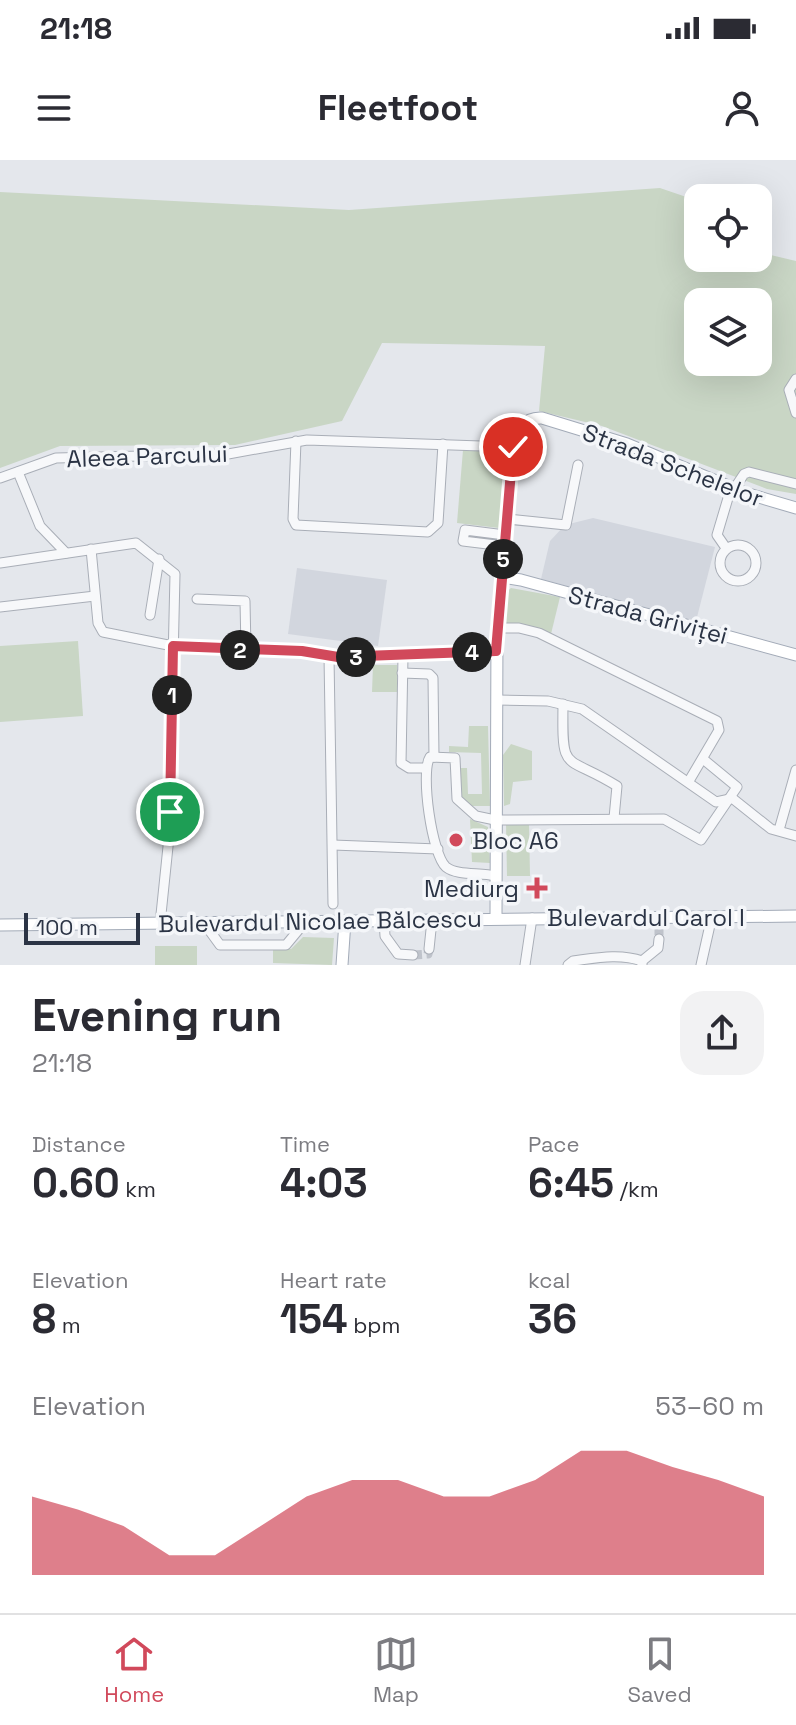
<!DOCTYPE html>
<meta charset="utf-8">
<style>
body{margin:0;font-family:"Space Grotesk",sans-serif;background:#f2f2f3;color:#2b2b33;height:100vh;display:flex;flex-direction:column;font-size:30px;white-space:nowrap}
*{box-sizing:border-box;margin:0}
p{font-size:26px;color:#7c7c81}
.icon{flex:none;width:44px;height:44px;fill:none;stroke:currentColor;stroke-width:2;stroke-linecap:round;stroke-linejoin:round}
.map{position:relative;height:805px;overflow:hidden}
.side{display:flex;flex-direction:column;background:#fff;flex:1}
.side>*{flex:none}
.controls{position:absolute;left:684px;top:24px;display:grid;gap:16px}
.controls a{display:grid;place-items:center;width:88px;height:88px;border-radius:16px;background:#fff;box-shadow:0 8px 32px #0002;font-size:40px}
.scale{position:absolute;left:24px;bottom:20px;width:116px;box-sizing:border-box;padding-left:8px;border:4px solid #2b3445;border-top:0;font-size:22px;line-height:28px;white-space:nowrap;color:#2b3445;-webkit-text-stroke:6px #f4f6f9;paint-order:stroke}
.pin{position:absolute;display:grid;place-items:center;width:68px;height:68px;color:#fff;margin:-34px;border:4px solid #fff;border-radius:50%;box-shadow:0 2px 8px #0007}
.km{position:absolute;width:40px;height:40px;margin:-20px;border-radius:50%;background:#222;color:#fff;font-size:22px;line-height:40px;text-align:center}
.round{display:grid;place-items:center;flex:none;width:84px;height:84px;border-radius:24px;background:#f2f2f3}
.summary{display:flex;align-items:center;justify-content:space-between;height:136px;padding:0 32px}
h1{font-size:44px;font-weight:700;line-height:60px}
.figures{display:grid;grid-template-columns:repeat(3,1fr);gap:12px;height:136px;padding:8px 32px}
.figures div{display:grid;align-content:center}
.figures b{font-size:40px;font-weight:700}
.figures small{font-size:22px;font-weight:400}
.figures p{font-size:22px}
.chart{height:224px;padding:16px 32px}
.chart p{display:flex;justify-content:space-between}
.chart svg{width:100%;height:144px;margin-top:8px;fill:#d1495b;opacity:.7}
.status{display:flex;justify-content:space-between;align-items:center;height:56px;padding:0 40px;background:#fff;direction:ltr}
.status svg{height:22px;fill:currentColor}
header{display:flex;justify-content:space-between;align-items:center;height:104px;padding:0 32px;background:#fff;font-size:36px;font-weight:700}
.menu{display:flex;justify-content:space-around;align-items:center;height:112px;border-top:2px solid #e1e1e2;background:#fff;font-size:22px;color:#7c7c81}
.menu a{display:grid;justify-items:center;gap:4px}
.menu .current{color:#d1495b}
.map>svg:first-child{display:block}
.built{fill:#d2d6de}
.green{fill:#c9d6c5;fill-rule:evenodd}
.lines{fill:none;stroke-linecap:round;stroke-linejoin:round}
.minor-tunnel{stroke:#bfc3cb;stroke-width:9;stroke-dasharray:9 4.5;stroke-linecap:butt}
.minor-casing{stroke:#a9aeb7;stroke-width:11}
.major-casing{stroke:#a3abb8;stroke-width:13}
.minor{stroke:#f7f8fa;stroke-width:9}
.major{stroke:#fff;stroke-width:11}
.route-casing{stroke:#fff;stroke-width:16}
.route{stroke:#d1495b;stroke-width:10}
.poi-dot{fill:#d1495b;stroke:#f4f6f9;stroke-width:3}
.labels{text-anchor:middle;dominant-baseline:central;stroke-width:7;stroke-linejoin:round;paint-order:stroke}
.street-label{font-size:24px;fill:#2b3445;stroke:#f4f6f9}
.poi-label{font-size:24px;fill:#2b3445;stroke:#f4f6f9;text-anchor:start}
</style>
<div class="status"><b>21:18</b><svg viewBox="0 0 49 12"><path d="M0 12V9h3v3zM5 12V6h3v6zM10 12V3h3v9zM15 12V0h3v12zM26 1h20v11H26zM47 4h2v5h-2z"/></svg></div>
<header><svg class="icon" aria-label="menu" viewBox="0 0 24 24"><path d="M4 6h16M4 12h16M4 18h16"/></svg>Fleetfoot<svg class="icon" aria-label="person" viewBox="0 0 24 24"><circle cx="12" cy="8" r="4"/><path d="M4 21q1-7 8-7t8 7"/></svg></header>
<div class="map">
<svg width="796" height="805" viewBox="0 0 796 805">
<rect width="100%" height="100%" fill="#e4e7ec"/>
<g class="built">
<polygon points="593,358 715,387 696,461 541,419 550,381 565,365"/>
<polygon points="297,408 387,420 378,486 288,474"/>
</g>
<g class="green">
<path d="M660 28 698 41V98H758V92L796 101V334L767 329 602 266 539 251 545 186 382 183 342 261 235 285 60 286 0 308V32L349 50ZM698 142H758V202H698Z"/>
<polygon points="463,290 507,294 499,368 457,363"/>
<polygon points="511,428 560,437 551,474 501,464 506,432"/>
<polygon points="78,481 83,556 0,562 0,486"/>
<polygon points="373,505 397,505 397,532 372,532"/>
<polygon points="469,566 488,566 490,646 468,646 460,640 459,608 467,608 468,634 482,634 481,593 449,592 449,586 468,587"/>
<polygon points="511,584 532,591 532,620 513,622 510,644 504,646 503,595"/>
<polygon points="470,659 488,667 490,703 472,702"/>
<polygon points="506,663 529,663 530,716 507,716"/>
<polygon points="303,777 334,778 332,805 273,803 273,789 291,789"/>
<rect x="155" y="786" width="42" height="19"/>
</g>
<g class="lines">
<g class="minor-tunnel">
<polyline points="659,766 659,779"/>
<polyline points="413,795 428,794 429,789"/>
</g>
<defs>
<g id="minor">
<polyline points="796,219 789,230 796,253"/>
<polyline points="296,281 293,359 296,365 428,372 438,363 443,284"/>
<polyline points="18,312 40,366 66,393"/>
<polyline points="0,318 56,298 228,294 307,280 513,287"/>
<polyline points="734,329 744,314 749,312 796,324"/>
<polyline points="507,359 566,365 578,305"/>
<circle cx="738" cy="403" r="18"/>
<polyline points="504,386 463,381 465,370 505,375"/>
<polyline points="726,388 717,375 731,328"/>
<polyline points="91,389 98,463 103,472 173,486 302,491 338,497 496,491"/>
<polyline points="0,403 136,383 175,414 169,677 160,764"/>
<polyline points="197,439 245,441 246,490"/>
<polyline points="0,447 95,436"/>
<polyline points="150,455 159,399"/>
<polyline points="497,468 519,468 539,473 717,561 719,570 689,621"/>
<polyline points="329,496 333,744"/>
<polyline points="403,496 401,603 409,608 426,608"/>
<polyline points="402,513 429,514 433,518 434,597"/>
<polyline points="497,540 548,541 582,549 716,642 730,639"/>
<path d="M563 544C562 616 564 593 617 626L614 658"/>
<polyline points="732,638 771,669 796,676"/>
<polyline points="779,670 796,610"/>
<polyline points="333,685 438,689"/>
<path d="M495 716C481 712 457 716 446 707 432 695 420 612 430 597L455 598 457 639 476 656 495 660 664 659 701 680 737 627 703 599"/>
<polyline points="384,760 385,776 398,794 413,795"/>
<polyline points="204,763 220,785 286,785 305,762"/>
<polyline points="429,789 432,760"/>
<polyline points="642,801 658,788 659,779"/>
<polyline points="525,805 532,758"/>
<path d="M568 805 573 801C596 798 620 793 642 801V805"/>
<polyline points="701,805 712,756"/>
</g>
<g id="major">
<polyline points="501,417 521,420 796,495"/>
<path d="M496 758 497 468 513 287C516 271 524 257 542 258L627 284 745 333 796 348"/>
<polyline points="0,765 796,756"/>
<polyline points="342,805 345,761"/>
</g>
</defs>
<use href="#minor" class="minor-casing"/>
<use href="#major" class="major-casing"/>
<use href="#minor" class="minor"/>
<use href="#major" class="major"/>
</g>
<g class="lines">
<defs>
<polyline id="route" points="170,652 173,486 302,491 338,497 496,491 513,287"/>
</defs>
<use href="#route" class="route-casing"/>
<use href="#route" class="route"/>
</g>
<g class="poi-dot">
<circle cx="456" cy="680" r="8"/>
<path d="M533 716h8v8h8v8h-8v8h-8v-8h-8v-8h8z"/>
</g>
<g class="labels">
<g class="street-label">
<text transform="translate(147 296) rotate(-2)">Aleea Parcului</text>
<text transform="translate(673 305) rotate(21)">Strada Schelelor</text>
<text transform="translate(648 455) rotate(15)">Strada Griviței</text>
<text x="646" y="757">Bulevardul Carol I</text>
<text transform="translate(320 761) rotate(-1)">Bulevardul Nicolae Bălcescu</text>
</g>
<g class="poi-label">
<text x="472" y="680">Bloc A6</text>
<text x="519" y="728" text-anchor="end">Mediurg</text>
</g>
</g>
</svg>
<div class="controls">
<a><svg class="icon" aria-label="locate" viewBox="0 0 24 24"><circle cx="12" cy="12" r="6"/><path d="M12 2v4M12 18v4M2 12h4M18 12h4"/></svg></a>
<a><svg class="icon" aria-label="layers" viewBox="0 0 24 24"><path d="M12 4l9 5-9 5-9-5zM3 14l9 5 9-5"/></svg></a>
</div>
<div class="scale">100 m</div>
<div class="pin" style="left:170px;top:652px;background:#1e9e55"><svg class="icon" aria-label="arrive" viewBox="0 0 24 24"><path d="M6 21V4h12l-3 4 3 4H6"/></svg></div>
<div class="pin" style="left:513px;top:287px;background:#d93025"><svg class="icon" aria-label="check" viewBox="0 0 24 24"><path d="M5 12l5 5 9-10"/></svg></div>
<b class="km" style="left:172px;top:535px">1</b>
<b class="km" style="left:240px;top:490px">2</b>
<b class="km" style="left:356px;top:497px">3</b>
<b class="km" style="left:472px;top:492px">4</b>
<b class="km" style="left:503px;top:399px">5</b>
</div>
<section class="side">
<div class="summary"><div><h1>Evening run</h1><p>21:18</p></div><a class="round"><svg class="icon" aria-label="share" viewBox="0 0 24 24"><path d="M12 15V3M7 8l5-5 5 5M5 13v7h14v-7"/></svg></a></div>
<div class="figures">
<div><p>Distance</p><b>0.60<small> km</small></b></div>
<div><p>Time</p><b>4:03</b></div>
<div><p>Pace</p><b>6:45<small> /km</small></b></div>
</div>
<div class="figures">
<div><p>Elevation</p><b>8<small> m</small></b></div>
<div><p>Heart rate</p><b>154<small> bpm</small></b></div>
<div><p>kcal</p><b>36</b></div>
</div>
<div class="chart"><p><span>Elevation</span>53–60 m</p>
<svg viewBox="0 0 160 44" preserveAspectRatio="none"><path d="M0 44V20L10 24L20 29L30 38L40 38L50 29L60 20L70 15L80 15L90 20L100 20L110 15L120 6L130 6L140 11L150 15L160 20V44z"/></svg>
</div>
</section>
<nav class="menu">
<a class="current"><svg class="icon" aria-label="home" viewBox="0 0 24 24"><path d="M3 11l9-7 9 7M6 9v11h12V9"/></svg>Home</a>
<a><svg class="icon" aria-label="map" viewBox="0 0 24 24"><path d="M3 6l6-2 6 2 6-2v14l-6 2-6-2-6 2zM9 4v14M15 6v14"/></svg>Map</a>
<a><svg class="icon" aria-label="saved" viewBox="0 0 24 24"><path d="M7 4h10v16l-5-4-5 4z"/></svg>Saved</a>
</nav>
